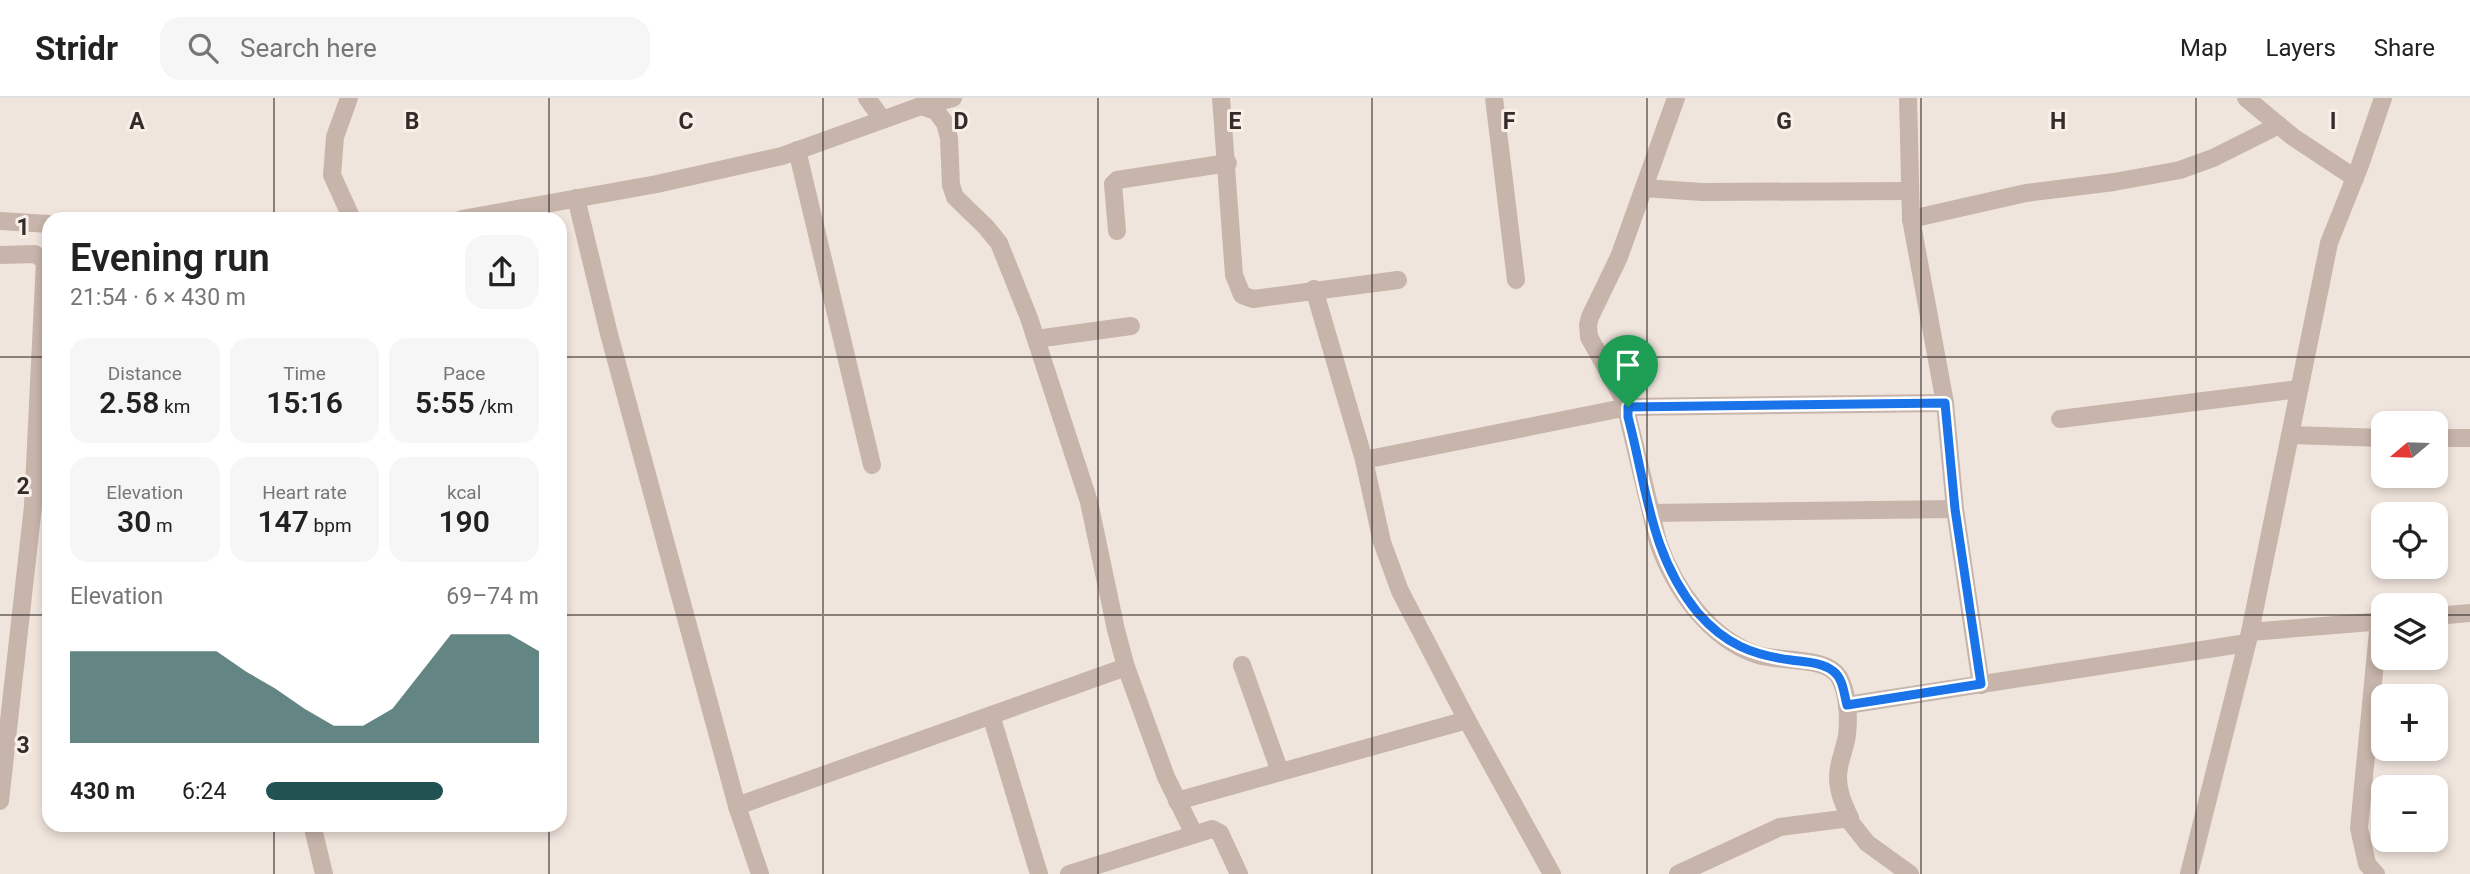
<!DOCTYPE html>
<meta charset="utf-8">
<style>
body{margin:0;font-family:Roboto,sans-serif;background:#f6f6f6;color:#222;height:100vh;display:flex;flex-direction:column;font-size:26px;white-space:nowrap}
*{box-sizing:border-box;margin:0}
p{font-size:23px;color:#767676}
.icon{flex:none;width:38px;height:38px;fill:none;stroke:currentColor;stroke-width:2;stroke-linecap:round;stroke-linejoin:round}
.map{position:relative;flex:1;overflow:hidden}
.drawer{position:absolute;left:42px;top:114px;width:525px;height:620px;display:flex;flex-direction:column;background:#fff;border-radius:21px;box-shadow:0 4px 10px #0003}
.drawer>*{flex:none}
.needle{width:46px;rotate:251deg}
.buttons{position:absolute;left:2371px;top:313px;display:grid;gap:14px}
.buttons a{display:grid;place-items:center;width:77px;height:77px;border-radius:14px;background:#fff;box-shadow:0 4px 10px #0003;font-size:35px}
.pin{position:absolute;display:grid;place-items:center;width:60px;height:60px;color:#fff;margin:-72px -30px;border-radius:50% 50% 50% 0;rotate:-45deg;box-shadow:0 0 7px #0007}
.pin .icon{rotate:45deg}
.round{display:grid;place-items:center;flex:none;width:74px;height:74px;border-radius:21px;background:#f6f6f6}
.overview{display:flex;align-items:center;justify-content:space-between;height:119px;padding:0 28px}
h1{font-size:38px;font-weight:600;line-height:52px}
.metrics{display:grid;grid-template-columns:repeat(3,1fr);gap:10px;height:119px;padding:7px 28px}
.metrics div{display:grid;align-content:center;border-radius:18px;background:#f6f6f6;text-align:center}
.metrics b{font-size:30px;font-weight:600}
.metrics small{font-size:19px;font-weight:400}
.metrics p{font-size:19px}
.chart{height:196px;padding:14px 28px}
.chart p{display:flex;justify-content:space-between}
.chart svg{width:100%;height:126px;margin-top:7px;fill:#225251;opacity:.7}
ul{padding:0 28px;list-style:none;font-size:23px}
li{display:grid;grid-template-columns:112px 84px 1fr;align-items:center;height:52px}
li i{height:18px;border-radius:9px;background:#225251}
header{display:flex;align-items:center;gap:42px;box-sizing:border-box;height:98px;padding:0 35px;background:#fff;border-bottom:2px solid #e0e0e0}
header strong{font-size:33px}
nav{display:flex;gap:38px;margin-inline-start:auto;font-size:24px}
.search{width:490px;height:63px;background:#f6f6f6;display:flex;align-items:center;gap:18px;box-sizing:border-box;padding:0 24px;border-radius:21px;color:#767676;font-size:26px}
.map>svg:first-child{display:block}
.lines{fill:none;stroke-linecap:round;stroke-linejoin:round}
.minor{stroke:#c7b4aa;stroke-width:18}
.route-casing{stroke:#fff;stroke-width:14}
.route{stroke:#1a73e8;stroke-width:9}
.grid{fill:none;stroke:#352b29;stroke-width:2;stroke-opacity:0.55}
.grid-label{font-size:23px;text-anchor:middle;font-weight:bold;fill:#352b29;stroke:#f8efe9;stroke-width:6;stroke-linejoin:round;paint-order:stroke}
</style>
<header>
<strong>Stridr</strong>
<div class="search"><svg class="icon" aria-label="search" viewBox="0 0 24 24"><circle cx="10" cy="10" r="6"/><path d="M15 15l6 6"/></svg>Search here</div>
<nav><a>Map</a><a>Layers</a><a>Share</a></nav>
</header>
<div class="map">
<svg width="2470" height="776" viewBox="0 0 2470 776">
<rect width="100%" height="100%" fill="#f0e5dd"/>
<g class="lines">
<g class="minor">
<polyline points="349,0 335,39 332,77 352,121"/>
<polyline points="867,0 882,21"/>
<polyline points="1221,0 1234,177 1242,197 1253,201 1398,182"/>
<polyline points="1494,0 1516,182"/>
<path d="M1676 0 1619 159 1590 219 1588 227 1589 239 1628 309V319L1658 444C1674 490 1709 541 1758 557 1780 564 1826 558 1839 579 1848 595 1849 620 1847 637 1845 652 1838 664 1838 679 1838 694 1844 707 1850 720L1848 721 1867 745 1910 776"/>
<polyline points="1908,0 1911,121 1945,305 1955,411 1981,587"/>
<polyline points="2246,0 2293,39 2355,80"/>
<polyline points="921,8 936,13 945,25 949,40 951,87 955,99 986,129 999,145 1029,220 1089,404 1116,532 1126,569 1166,679 1194,736"/>
<polyline points="797,52 872,367"/>
<polyline points="1644,90 1702,94 1909,93"/>
<polyline points="576,100 609,236 737,708 760,776"/>
<polyline points="462,121 657,86 782,58 921,8 953,0"/>
<polyline points="1911,121 2026,95 2114,84 2180,72 2213,60 2279,27"/>
<polyline points="0,123 49,126"/>
<polyline points="1117,133 1113,86 1117,82 1228,65"/>
<polyline points="0,157 35,156 45,163 33,408 0,703"/>
<polyline points="1314,191 1364,362 1382,444 1400,493 1467,622 1552,776"/>
<polyline points="1036,241 1131,228"/>
<polyline points="2060,321 2299,291"/>
<polyline points="2290,337 2384,340"/>
<polyline points="2436,340 2470,340"/>
<polyline points="1364,362 1628,309 1945,305"/>
<polyline points="1651,415 1955,411"/>
<polyline points="2436,518 2470,515"/>
<polyline points="2250,534 2384,523"/>
<polyline points="1242,567 1280,674"/>
<polyline points="1847,607 2247,545"/>
<polyline points="991,617 1039,776"/>
<polyline points="1177,703 1467,622"/>
<polyline points="737,708 1126,569"/>
<polyline points="312,726 324,776"/>
<polyline points="1069,776 1212,731 1220,735 1239,776"/>
<polyline points="1678,776 1780,729 1850,720"/>
<polyline points="2189,776 2250,534 2329,145 2360,67 2383,0"/>
<polyline points="2376,776 2367,766 2359,730 2379,523"/>
</g>
</g>
<g class="lines">
<defs>
<path id="route" d="M1945 305 1955 411 1981 586 1847 607C1844 596 1843 580 1833 573 1822 564 1805 564 1791 562 1752 557 1725 546 1698 515 1650 457 1647 390 1628 319V309Z"/>
</defs>
<use href="#route" class="route-casing"/>
<use href="#route" class="route"/>
</g>
<path class="grid" d="M274 0V121M549 0V121M823 0V776M1098 0V776M1372 0V776M1647 0V776M1921 0V776M2196 0V776M0 259H49M560 259H2470M0 517H49M560 517H2384M2436 517H2470M274 726V776M549 726V776"/>
<g class="grid-label">
<text x="137" y="31">A</text>
<text x="412" y="31">B</text>
<text x="686" y="31">C</text>
<text x="961" y="31">D</text>
<text x="1235" y="31">E</text>
<text x="1509" y="31">F</text>
<text x="1784" y="31">G</text>
<text x="2058" y="31">H</text>
<text x="2333" y="31">I</text>
<text x="23" y="137">1</text>
<text x="23" y="396">2</text>
<text x="23" y="655">3</text>
</g>
</svg>
<div class="buttons">
<a><svg class="needle" viewBox="-14 -14 28 28"><path d="M0-13l5 13h-10z" fill="#e53935"/><path d="M0 13l5-13h-10z" fill="#767676"/></svg></a>
<a><svg class="icon" aria-label="locate" viewBox="0 0 24 24"><circle cx="12" cy="12" r="6"/><path d="M12 2v4M12 18v4M2 12h4M18 12h4"/></svg></a>
<a><svg class="icon" aria-label="layers" viewBox="0 0 24 24"><path d="M12 4l9 5-9 5-9-5zM3 14l9 5 9-5"/></svg></a>
<a>+</a>
<a>−</a>
</div>
<div class="pin" style="left:1628px;top:309px;background:#1e9e55"><svg class="icon" aria-label="arrive" viewBox="0 0 24 24"><path d="M6 21V4h12l-3 4 3 4H6"/></svg></div>
<section class="drawer">
<div class="overview"><div><h1>Evening run</h1><p>21:54 · 6 × 430 m</p></div><a class="round"><svg class="icon" aria-label="share" viewBox="0 0 24 24"><path d="M12 15V3M7 8l5-5 5 5M5 13v7h14v-7"/></svg></a></div>
<div class="metrics">
<div><p>Distance</p><b>2.58<small> km</small></b></div>
<div><p>Time</p><b>15:16</b></div>
<div><p>Pace</p><b>5:55<small> /km</small></b></div>
</div>
<div class="metrics">
<div><p>Elevation</p><b>30<small> m</small></b></div>
<div><p>Heart rate</p><b>147<small> bpm</small></b></div>
<div><p>kcal</p><b>190</b></div>
</div>
<div class="chart"><p><span>Elevation</span>69–74 m</p>
<svg viewBox="0 0 160 44" preserveAspectRatio="none"><path d="M0 44V12L10 12L20 12L30 12L40 12L50 12L60 19L70 25L80 32L90 38L100 38L110 32L120 19L130 6L140 6L150 6L160 12V44z"/></svg>
</div>
<ul>
<li><b>430 m</b>6:24<i style="width:65%"></i></li>
</ul>
</section>
</div>
